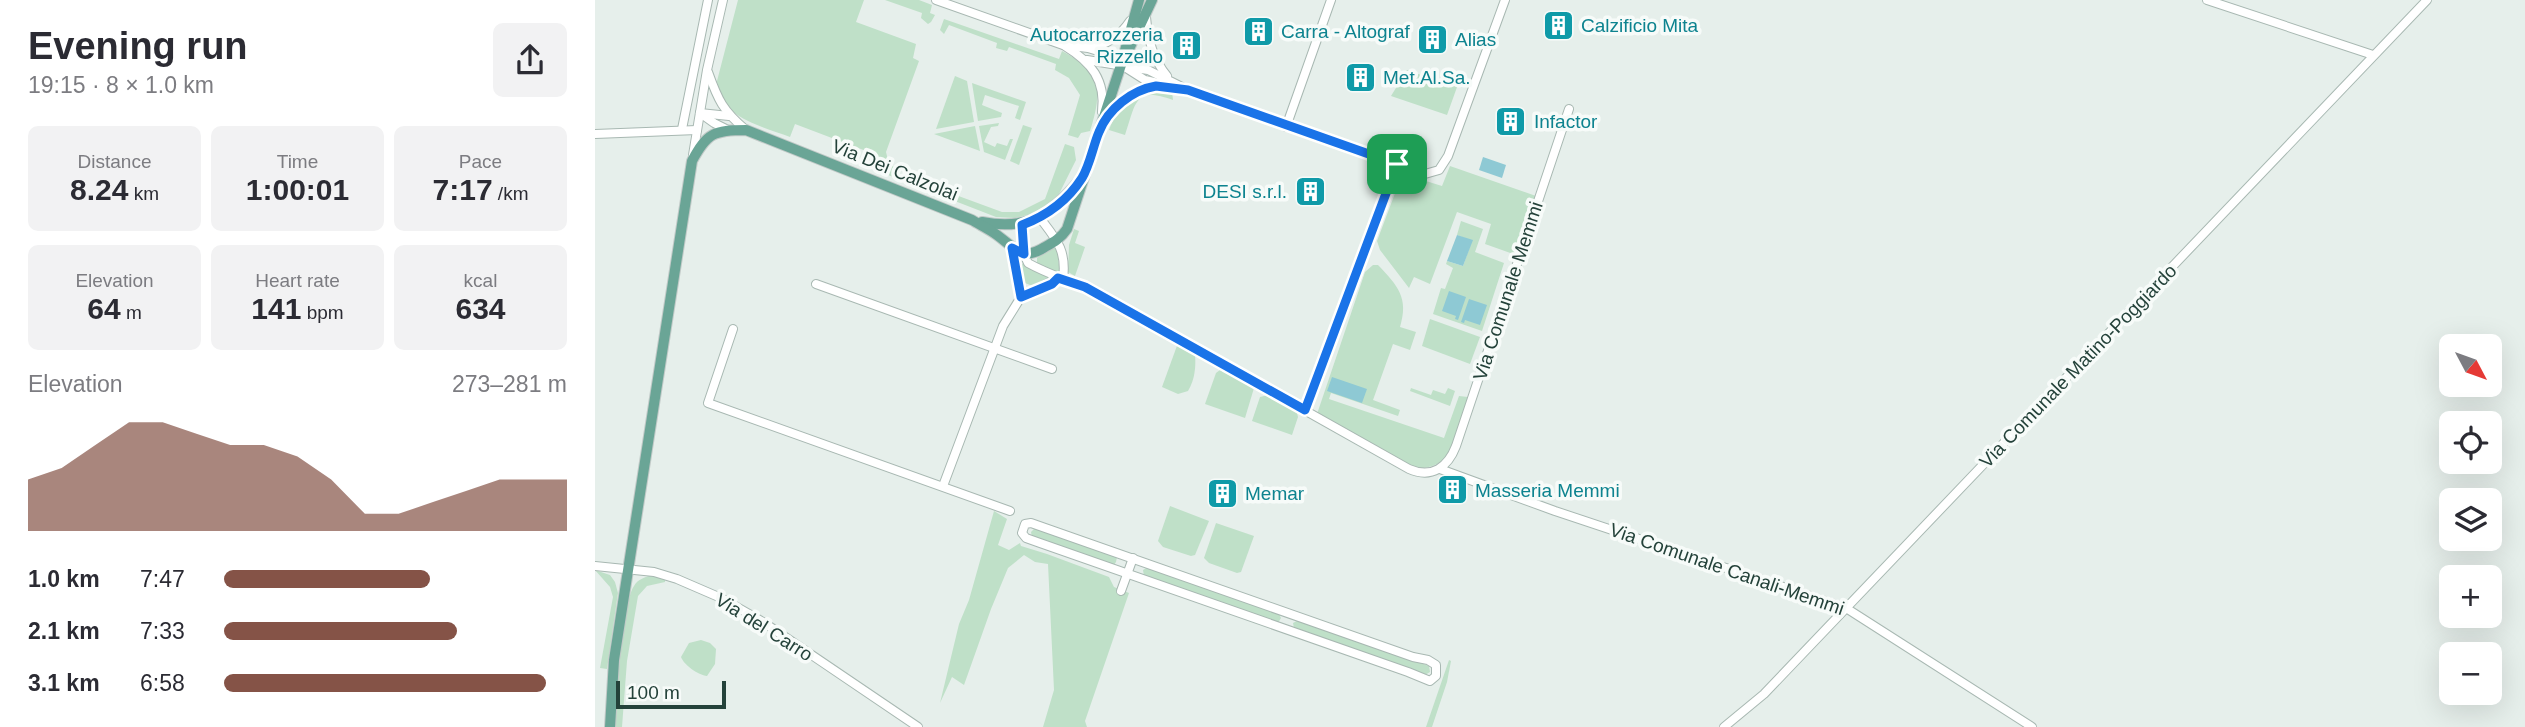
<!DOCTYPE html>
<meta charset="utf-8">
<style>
body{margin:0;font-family:Helvetica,sans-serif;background:#f2f2f3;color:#2b2b33;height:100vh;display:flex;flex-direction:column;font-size:26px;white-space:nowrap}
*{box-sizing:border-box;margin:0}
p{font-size:23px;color:#7c7c81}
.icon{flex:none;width:38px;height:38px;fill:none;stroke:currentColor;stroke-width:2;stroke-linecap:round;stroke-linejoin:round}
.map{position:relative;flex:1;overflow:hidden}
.sheet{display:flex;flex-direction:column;background:#fff;width:595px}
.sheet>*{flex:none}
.needle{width:46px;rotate:131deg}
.controls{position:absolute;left:1844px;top:334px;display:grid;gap:14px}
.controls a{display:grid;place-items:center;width:63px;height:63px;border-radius:10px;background:#fff;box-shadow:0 7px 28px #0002;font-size:35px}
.scale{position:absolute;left:21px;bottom:18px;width:110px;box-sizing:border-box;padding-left:7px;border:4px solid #24423a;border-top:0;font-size:19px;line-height:24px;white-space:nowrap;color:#24423a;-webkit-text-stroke:5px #f7fbf9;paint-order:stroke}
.pin{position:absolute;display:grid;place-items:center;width:60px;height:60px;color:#fff;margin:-30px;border-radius:14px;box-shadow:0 4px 10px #0006}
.round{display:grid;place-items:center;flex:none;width:74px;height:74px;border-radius:10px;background:#f2f2f3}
.headline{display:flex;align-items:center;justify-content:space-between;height:119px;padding:0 28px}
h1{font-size:38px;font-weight:700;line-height:52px}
.stats{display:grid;grid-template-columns:repeat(3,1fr);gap:10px;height:119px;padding:7px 28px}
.stats div{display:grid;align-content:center;border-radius:10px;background:#f2f2f3;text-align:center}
.stats b{font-size:30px;font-weight:700}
.stats small{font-size:19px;font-weight:400}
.stats p{font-size:19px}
.chart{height:196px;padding:14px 28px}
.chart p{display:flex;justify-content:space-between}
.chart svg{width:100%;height:126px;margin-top:7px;fill:#855347;opacity:.7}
ul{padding:0 28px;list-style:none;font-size:23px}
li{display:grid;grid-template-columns:112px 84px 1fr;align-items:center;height:52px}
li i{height:18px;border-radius:9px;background:#855347}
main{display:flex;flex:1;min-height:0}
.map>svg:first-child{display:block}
.green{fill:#bfe0c8}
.water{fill:#8ec9d4}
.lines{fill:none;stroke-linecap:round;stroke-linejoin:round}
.minor-casing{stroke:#a8b8b2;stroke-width:10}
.major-casing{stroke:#c2cac8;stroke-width:12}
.minor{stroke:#fff;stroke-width:8}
.major{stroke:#6aa596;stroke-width:10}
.route-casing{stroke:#fff;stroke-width:14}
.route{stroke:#1a73e8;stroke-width:9}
.labels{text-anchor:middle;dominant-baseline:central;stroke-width:7;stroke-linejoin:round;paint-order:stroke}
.culture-label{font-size:19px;fill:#0d838f;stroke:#f7fbf9;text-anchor:start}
.street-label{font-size:19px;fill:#24423a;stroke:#f7fbf9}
</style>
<main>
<section class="sheet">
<div class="headline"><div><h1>Evening run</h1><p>19:15 · 8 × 1.0 km</p></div><a class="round"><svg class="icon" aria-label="share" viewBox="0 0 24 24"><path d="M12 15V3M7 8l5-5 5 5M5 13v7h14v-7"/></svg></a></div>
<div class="stats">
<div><p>Distance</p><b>8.24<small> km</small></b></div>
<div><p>Time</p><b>1:00:01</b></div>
<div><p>Pace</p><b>7:17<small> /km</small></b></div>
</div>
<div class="stats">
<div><p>Elevation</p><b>64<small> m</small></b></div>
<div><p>Heart rate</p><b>141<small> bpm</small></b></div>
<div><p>kcal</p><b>634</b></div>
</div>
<div class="chart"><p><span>Elevation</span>273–281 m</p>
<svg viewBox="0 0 160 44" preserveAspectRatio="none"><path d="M0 44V26L10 22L20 14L30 6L40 6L50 10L60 14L70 14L80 18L90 26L100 38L110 38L120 34L130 30L140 26L150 26L160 26V44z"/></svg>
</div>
<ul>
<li><b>1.0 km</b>7:47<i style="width:60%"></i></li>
<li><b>2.1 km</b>7:33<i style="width:68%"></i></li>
<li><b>3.1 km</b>6:58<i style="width:94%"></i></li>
</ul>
</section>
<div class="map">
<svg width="1930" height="727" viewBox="0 0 1930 727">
<rect width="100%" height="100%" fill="#e6efeb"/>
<g class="green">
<path d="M143 0H269L261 22 321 44 318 58 324 61 291 152 294 164 302 169 301 173 407 212H424L450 199 470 144 479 147 481 160 462 198 437 214 420 218 401 217 275 168 279 154 200 124 195 137C167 126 124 118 122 81Z"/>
<polygon points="290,0 324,0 337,5 335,13 340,15 336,22 333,24 326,18 327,13"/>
<path d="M349 19 464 59 467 51C506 72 508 90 495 131L486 133 483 138 473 135 485 95 474 78 460 70 461 64 414 47 412 51 401 48 402 43 354 25 349 34 345 30Z"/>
<polygon points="812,70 851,84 858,73 866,76 852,115 796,96"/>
<polygon points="360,76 372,81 379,122 341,129"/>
<polygon points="377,83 431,102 425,120 420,118 424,106 390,95 387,105 407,113 406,117 383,121"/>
<path d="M561 90 577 91 578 100C539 86 541 103 530 135L514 130C522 108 537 95 561 90Z"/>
<polygon points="404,123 403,126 396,127 389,142 400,147 402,143 412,146 415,139 418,139 410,160 389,152 384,126"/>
<polygon points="428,125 437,128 424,165 415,161"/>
<polygon points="380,126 385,151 339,134"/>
<polygon points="855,166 941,196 921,255 890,244 896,224 862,212 835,284 819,277 814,288 785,250 782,241 802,188 806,182 818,177 847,186"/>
<polygon points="866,221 888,229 880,252 909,263 887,331 838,314 846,288 850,289 858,268 851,264 852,261 868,266 877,241 862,235"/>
<polygon points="479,229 484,231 480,243 490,247 480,276 473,272 474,245"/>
<polygon points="456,247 462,249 465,274 442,264 442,258"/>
<polygon points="426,263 455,278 440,287 430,283 425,274"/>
<path d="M778 265H783C803 286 814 298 805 327L821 332 815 350 798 344 778 400 805 410 803 416 736 393 734 399 849 438 864 396 873 397C868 413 861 450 848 460 841 466 831 468 822 469L722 414 770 272Z"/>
<polygon points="835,319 885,337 875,364 827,346"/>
<path d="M583 343 600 353C601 367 600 379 593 391L583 394 567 387Z"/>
<polygon points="625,370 659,388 650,418 610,404 621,373"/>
<polygon points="816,388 836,395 838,390 850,394 853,388 860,391 855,406 815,391"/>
<polygon points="673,395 702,413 703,417 697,435 657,421 665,397"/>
<polygon points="575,506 614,521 600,555 596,556 568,547 563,541"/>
<polygon points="399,511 412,519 403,545 414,550 425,543 426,546 452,554 514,577 519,587 534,593 490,721 492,727 448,727 459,690 453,564 440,562 429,555 413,568 396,609 369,685 357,677 345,703 364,624 374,600"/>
<polygon points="621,523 659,536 646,572 642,573 614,563 609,558"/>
<polygon points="440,528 522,557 521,562 519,565 437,537 436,532"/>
<polygon points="553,567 684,614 686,618 683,623 549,576 548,570"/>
<polygon points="0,570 15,575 20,582 23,593 12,669 5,668 18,597 15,587"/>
<path d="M58 575 70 579V582L52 586 43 596 32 661 27 727H20C21 702 27 603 39 586 43 579 50 577 58 575Z"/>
<polygon points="704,620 834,666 835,672 830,675 699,628 698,623"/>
<path d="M106 640 115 643 121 649 120 664 112 676C103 675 89 665 86 657L94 643Z"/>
<polygon points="854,660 856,661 852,682 837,727 831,727"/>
</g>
<g class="water">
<polygon points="888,157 911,165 907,178 884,170"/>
<polygon points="862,235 878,240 868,266 852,261"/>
<polygon points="854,291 871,297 863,320 860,319 861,316 847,311"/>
<polygon points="874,299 892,305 885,325 870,320 869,323 866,322"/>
<polygon points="737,377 772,389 767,403 732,391"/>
</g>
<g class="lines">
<defs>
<g id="minor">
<polyline points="341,0 468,45 493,48 506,52 550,80 593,90 830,174 844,170 853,156 910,0"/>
<polyline points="1612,0 1778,55"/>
<path d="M551 17C553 40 558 59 572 76"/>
<path d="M470 46C496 62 511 80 507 112"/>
<path d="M495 47C513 45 525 36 535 21"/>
<polyline points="492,60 553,70 587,87"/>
<path d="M113 72C123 100 128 111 151 130"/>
<polyline points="105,113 119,123 133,130"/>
<polyline points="105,113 134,116"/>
<path d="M509 123C523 104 537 89 562 86"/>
<polyline points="691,127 736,0"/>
<polyline points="87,129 113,0"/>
<polyline points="0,134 102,130"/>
<polyline points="98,155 112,70 128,0"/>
<path d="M445 218C461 239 472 250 468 279"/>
<path d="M427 225 429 254 433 263C456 276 481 282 505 295L814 469C837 479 853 467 861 446L974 109"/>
<polyline points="417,248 421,277 426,297"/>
<polyline points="221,284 457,369"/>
<polyline points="138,329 113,403 415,511"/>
<polyline points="710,410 802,164"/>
<polyline points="845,469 960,511 1251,608 1437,727"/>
<polyline points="348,486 408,326 426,297 463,278"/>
<polygon points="436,523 818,657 833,660 841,665 841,676 835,681 813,672 445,543 431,538 427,533 430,524"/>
<polyline points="0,566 59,572 82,579 126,598 168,622 323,727"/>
<polyline points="526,591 538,558"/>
<polyline points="1129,727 1169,694 1832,0"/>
</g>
<g id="major">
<polyline points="535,47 557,0"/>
<path d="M387 222C433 231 455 215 484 181"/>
<path d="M15 727 19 660 97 161C112 133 119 130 151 130L377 220C385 225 394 229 402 235 420 248 427 262 450 247 459 242 466 238 472 229L526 65 544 0"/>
</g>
</defs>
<use href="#minor" class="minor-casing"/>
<use href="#major" class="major-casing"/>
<use href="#minor" class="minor"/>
<use href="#major" class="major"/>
</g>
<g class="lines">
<defs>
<path id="route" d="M561 86 593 90 802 164 710 410 490 287 463 278 457 284 426 297 417 248 429 254 427 225C451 216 473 200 487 178 495 165 498 146 504 132 513 109 537 90 561 86Z"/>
</defs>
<use href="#route" class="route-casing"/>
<use href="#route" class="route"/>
</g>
<defs>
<symbol id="building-square" viewBox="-11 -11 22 22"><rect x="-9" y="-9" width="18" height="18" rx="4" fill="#0f9aa8" stroke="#f7fbf9"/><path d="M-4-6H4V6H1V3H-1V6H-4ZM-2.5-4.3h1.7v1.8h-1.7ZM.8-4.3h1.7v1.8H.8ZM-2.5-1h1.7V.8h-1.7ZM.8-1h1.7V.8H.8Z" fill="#fff"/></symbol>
</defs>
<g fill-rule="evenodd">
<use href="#building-square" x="946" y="8" width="35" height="35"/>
<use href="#building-square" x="646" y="14" width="35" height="35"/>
<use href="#building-square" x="820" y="22" width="35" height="35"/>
<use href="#building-square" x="574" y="28" width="35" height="35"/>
<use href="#building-square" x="748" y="60" width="35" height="35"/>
<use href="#building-square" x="898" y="104" width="35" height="35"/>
<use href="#building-square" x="698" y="174" width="35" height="35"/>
<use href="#building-square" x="840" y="472" width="35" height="35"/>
<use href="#building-square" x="610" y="476" width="35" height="35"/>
</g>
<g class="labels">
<g class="culture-label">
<text x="986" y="25">Calzificio Mita</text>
<text x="686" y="31">Carra - Altograf</text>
<text x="568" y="34" text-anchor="end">Autocarrozzeria<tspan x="568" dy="22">Rizzello</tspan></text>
<text x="860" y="39">Alias</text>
<text x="788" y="77">Met.Al.Sa.</text>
<text x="939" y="121">Infactor</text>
<text x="692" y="191" text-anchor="end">DESI s.r.l.</text>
<text x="880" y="490">Masseria Memmi</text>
<text x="650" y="493">Memar</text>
</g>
<g class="street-label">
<text transform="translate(300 170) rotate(22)">Via Dei Calzolai</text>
<text transform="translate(913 291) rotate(-72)">Via Comunale Memmi</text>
<text transform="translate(1483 366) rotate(-46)">Via Comunale Matino-Poggiardo</text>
<text transform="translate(1132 569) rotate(19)">Via Comunale Canali-Memmi</text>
<text transform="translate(169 627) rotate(32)">Via del Carro</text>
</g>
</g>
</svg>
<div class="controls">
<a><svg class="needle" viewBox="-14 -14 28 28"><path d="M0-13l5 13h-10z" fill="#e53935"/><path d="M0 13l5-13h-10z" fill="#7c7c81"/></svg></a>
<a><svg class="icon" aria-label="locate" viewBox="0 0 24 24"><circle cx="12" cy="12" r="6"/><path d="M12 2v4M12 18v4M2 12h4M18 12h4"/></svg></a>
<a><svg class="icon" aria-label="layers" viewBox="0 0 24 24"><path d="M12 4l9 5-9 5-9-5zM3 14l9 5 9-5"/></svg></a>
<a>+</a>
<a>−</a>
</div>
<div class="scale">100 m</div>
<div class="pin" style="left:802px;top:164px;background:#1e9e55"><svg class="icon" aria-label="arrive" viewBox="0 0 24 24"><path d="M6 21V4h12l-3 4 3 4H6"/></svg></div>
</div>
</main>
